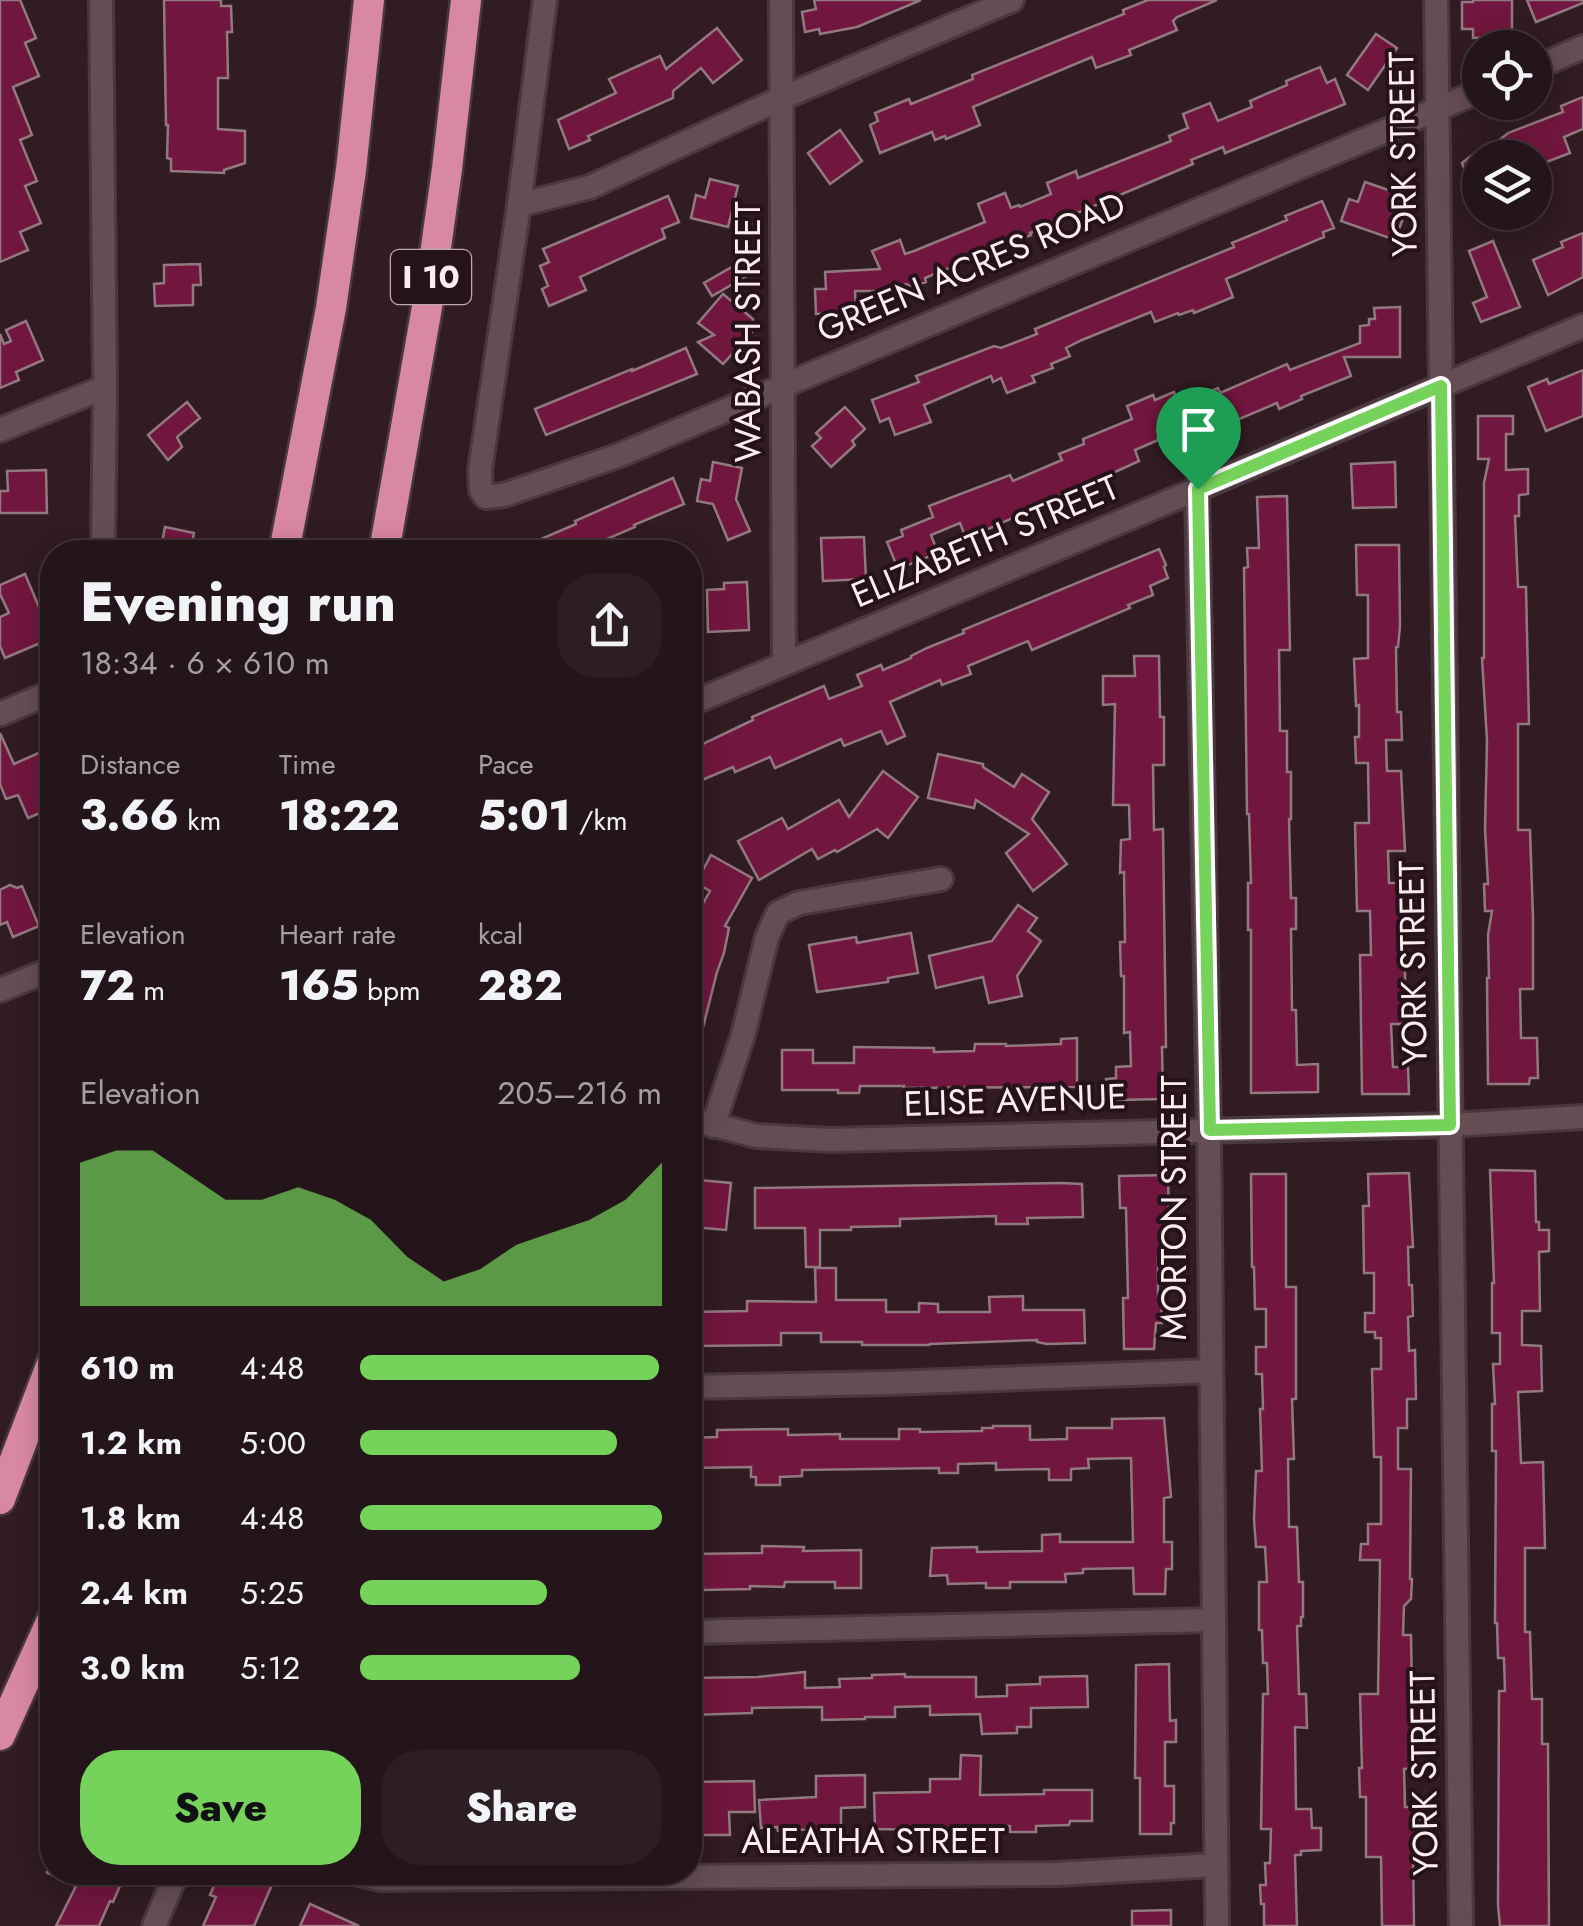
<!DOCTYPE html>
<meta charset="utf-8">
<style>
body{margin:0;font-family:Jost,sans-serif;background:#2c1e23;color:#f1f3f6;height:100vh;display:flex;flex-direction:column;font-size:38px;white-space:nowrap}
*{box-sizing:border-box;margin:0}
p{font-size:32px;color:#a39fa2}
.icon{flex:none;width:55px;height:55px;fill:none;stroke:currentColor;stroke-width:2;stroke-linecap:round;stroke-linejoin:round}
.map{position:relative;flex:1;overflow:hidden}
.side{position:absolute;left:40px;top:540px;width:662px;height:1345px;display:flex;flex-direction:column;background:#24151a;border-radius:40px;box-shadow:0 5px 25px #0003,0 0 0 2px #413439}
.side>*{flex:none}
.controls{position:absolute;left:1462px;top:30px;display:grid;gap:20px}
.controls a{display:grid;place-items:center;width:90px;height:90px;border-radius:50%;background:#24151a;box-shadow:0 5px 25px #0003,0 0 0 2px #413439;font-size:50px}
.pin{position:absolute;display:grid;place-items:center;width:85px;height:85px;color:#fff;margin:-102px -42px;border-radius:50% 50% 50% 0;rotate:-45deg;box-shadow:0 0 10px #0007}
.pin .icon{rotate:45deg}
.round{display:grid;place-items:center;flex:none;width:105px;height:105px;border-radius:40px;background:#2c1e23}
.overview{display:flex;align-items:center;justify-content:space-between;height:170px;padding:0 40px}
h1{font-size:55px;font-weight:800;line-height:75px}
.metrics{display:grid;grid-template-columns:repeat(3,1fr);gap:15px;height:170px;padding:10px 40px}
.metrics div{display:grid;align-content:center}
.metrics b{font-size:42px;font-weight:800}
.metrics small{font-size:28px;font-weight:400}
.metrics p{font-size:28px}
.chart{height:280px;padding:20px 40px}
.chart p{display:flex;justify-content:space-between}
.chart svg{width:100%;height:180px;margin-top:10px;fill:#75d25a;opacity:.7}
.cta{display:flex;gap:20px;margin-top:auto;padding:20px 40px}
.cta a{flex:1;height:115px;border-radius:40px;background:#75d25a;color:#111;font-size:40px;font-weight:800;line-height:115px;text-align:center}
.cta a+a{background:#2c1e23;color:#f1f3f6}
ul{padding:0 40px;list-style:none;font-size:32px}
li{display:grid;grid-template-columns:160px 120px 1fr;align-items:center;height:75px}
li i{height:25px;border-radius:12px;background:#75d25a}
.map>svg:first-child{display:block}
.building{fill:#71163e;stroke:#92787f;stroke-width:2.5}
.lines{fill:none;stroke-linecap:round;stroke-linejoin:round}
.street-casing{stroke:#49393e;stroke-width:28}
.highway-casing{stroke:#49393e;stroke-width:35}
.street{stroke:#654d54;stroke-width:22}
.highway{stroke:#d988a1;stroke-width:30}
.route-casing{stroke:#fff;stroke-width:20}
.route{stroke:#75d25a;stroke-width:12}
.labels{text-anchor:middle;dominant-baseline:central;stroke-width:8;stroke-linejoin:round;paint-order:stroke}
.shield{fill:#261319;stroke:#bbabb0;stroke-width:2.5}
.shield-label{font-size:32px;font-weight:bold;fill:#fbecf0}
.street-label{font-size:35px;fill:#fbecf0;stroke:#261319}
</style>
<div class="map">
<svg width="1583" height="1926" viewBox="0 0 1583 1926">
<rect width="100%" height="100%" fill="#301c22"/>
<g class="building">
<polygon points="0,0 20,0 36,38 25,43 39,76 13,87 32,135 20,140 37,181 25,186 41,223 20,232 28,250 0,262"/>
<polygon points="164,0 221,0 221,6 231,6 232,32 227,32 228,78 218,78 218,129 245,131 245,163 224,170 224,173 171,171 171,159 167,158 168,125 166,125"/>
<polygon points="814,0 921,0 857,27 820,34 819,29 805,32 802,12 816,9"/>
<polygon points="1148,0 1217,0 1177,17 1173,21 1177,30 1129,50 1131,55 1096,68 1092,57 973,107 980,125 946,139 945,136 935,140 932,132 880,153 870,125 878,121 875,113 909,99 911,104 973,79 972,75 1124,14 1123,10"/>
<polygon points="1473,0 1512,0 1512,37 1473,38 1473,29 1462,29 1462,2 1473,2"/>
<polygon points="1527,0 1583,0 1583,3 1536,22"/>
<polygon points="717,28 742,60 713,83 701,68 673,91 673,98 588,136 590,140 569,149 558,120 616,93 609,79 660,56 666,69"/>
<polygon points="1376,34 1397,48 1368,90 1347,75"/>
<polygon points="1320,67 1327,83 1335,79 1345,104 1225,153 1223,147 1191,160 1193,164 1030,233 1031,235 1019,240 1012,237 984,249 985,253 925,278 926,282 913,287 906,284 891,290 889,286 877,291 855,291 856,313 816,314 815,289 826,289 825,272 880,269 872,251 900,240 905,254 914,251 985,222 978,204 1005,193 1011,208 1019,205 1020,207 1051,194 1047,183 1076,171 1078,178 1171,141 1169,136 1188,128 1183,114 1210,103 1218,121 1252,107 1250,101 1287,85 1286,81"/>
<polygon points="1583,97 1583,129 1564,137 1570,153 1536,166 1535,158 1480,158 1480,207 1478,207 1462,163 1480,149 1480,156 1508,133 1563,112 1561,106"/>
<polygon points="840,130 862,161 830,184 808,153"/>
<polygon points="710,179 738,186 728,227 691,218 696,195 705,198"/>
<polygon points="1365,182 1403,195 1398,211 1405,213 1395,240 1341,221 1349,199 1358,202"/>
<polygon points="668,196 679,222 662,229 665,238 580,277 586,290 549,306 542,289 548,286 540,266 549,262 543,249"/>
<polygon points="1322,201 1334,228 1323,232 1324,237 1226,279 1233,297 1194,313 1193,310 1179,315 1178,313 1155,322 1151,312 1082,340 1066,348 1070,356 1051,364 1053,368 1032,376 1035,382 1007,393 1001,378 993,382 991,376 924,405 931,422 895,435 889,418 880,422 872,400 919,382 916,376 994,346 1001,348 1037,334 1035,329 1234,247 1232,243 1287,220 1285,216"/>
<polygon points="1583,233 1583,277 1548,295 1533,260 1563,247 1561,242"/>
<polygon points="1493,241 1520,307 1481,322 1473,303 1487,297 1469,251"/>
<polygon points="744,260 752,273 712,296 704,283"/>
<polygon points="200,264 201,285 193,285 193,305 155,306 154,284 164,283 164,265"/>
<polygon points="723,294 753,319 752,332 723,364 698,342 714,335 698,323"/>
<polygon points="1400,307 1400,357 1344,357 1351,376 1301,396 1302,399 1279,409 1277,403 1232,422 1234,425 1171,451 1165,437 1135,450 1139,461 1091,483 1093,488 1072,496 1069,491 1025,510 1026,512 966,539 960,523 931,535 938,553 898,569 887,542 903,536 901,530 933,517 929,506 1010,475 1013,481 1062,460 1059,454 1084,444 1083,439 1132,419 1127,406 1153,395 1155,400 1174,392 1178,402 1182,402 1218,388 1220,393 1287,364 1290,370 1360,343 1360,326 1369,325 1369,319 1375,319 1374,308"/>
<polygon points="26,321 43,360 16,372 19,380 0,388 0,334 4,344 11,341 6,330"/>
<polygon points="686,348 697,374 546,435 535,409 632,369 632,371"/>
<polygon points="1583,370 1583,416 1546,431 1528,387 1547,379 1549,384"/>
<polygon points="187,402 200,418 177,437 182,447 168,460 148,435"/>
<polygon points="845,407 865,429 852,441 855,445 831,467 812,446 821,438 816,433"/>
<polygon points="1478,416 1513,416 1513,434 1506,434 1506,470 1528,469 1528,494 1519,495 1519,516 1515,516 1518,587 1526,587 1529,724 1518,724 1518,830 1530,830 1533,917 1533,989 1520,989 1521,1038 1537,1038 1538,1078 1530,1078 1529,1084 1488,1084 1487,978 1489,978 1488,935 1492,911 1485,911 1484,884 1488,884 1485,829 1487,741 1482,658 1484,658 1484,483 1489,459 1478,459"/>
<polygon points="713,462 742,468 736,499 750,531 728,540 713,504 697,501 701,479 710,481"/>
<polygon points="1395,462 1396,507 1353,508 1351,464"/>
<polygon points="46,470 47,513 0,513 0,491 8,491 7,471"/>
<polygon points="673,478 684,504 634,525 635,527 577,552 511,552 576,524 575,521"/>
<polygon points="1287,496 1290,650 1279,650 1280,731 1287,731 1287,772 1291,772 1291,819 1289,819 1291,898 1296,898 1296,929 1291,929 1292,1010 1296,1010 1297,1065 1318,1064 1318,1092 1251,1093 1251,930 1248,930 1248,883 1251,883 1249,814 1247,814 1244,568 1248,567 1247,548 1259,548 1257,497"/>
<polygon points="165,527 194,533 190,552 160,552"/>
<polygon points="864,537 866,579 823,581 821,538"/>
<polygon points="1356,545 1399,545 1400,626 1398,647 1396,647 1397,712 1401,712 1402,740 1386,740 1387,771 1401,771 1405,851 1388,851 1389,883 1401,883 1403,938 1405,938 1405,1024 1391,1024 1393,1067 1408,1067 1409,1094 1362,1094 1360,955 1371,955 1370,911 1357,911 1355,823 1369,823 1368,763 1356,763 1355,737 1359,737 1359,705 1356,706 1354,659 1368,658 1368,595 1357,595"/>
<polygon points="1159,549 1166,565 1164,567 1168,578 1150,586 1153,595 1128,605 1130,608 1032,650 1028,641 968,666 971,674 942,685 940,680 890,702 905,736 887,744 881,731 844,746 841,739 775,768 770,757 735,772 733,767 690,785 690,750 753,720 752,717 824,686 829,699 862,686 857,675 881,665 883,670 911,658 911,656 927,648 964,633 963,630"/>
<polygon points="25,574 52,638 5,658 0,646 0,617 9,613 0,594 0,585"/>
<polygon points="747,582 749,630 708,632 707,590 724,589 724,583"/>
<polygon points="1134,656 1159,656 1160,717 1164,717 1164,765 1153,765 1154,830 1163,829 1166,1047 1162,1047 1163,1099 1117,1100 1116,1097 1107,1097 1106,1079 1116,1078 1116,1067 1131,1066 1130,1032 1124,1033 1124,976 1121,976 1120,942 1125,942 1124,872 1120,873 1121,840 1130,839 1129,805 1113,805 1115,704 1103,705 1103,676 1135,676"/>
<polygon points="0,733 14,764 41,752 52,781 52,808 28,818 18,795 6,799 0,784"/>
<polygon points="938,754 983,764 983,767 1014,787 1022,774 1049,792 1032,819 1067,864 1033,891 1006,853 1029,834 976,800 974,808 928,798"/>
<polygon points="883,771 918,797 888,838 877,829 837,852 835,850 818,859 812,849 759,880 738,841 782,818 788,829 839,800 849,817"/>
<polygon points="711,855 752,878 725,926 729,928 724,953 717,972 696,1055 690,1055 690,946 701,907 710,891 696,883"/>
<polygon points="10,885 17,888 22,886 39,926 13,937 7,922 0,925 0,890"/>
<polygon points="1018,905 1037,918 1028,931 1041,941 1017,976 1022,996 989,1003 983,977 936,988 929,956 992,941"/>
<polygon points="911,933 918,973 888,978 888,982 817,992 809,945 856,937 857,943"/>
<polygon points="1077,1038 1077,1087 904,1088 904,1086 860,1086 859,1093 838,1093 838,1090 782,1090 782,1050 813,1050 813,1063 854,1063 854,1047 934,1048 934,1052 974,1051 975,1044 1006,1044 1006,1046 1061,1044 1061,1039"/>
<polygon points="1490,1170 1535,1171 1536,1222 1539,1222 1539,1230 1549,1230 1549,1251 1539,1252 1540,1311 1522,1311 1522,1345 1541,1346 1542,1391 1518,1392 1521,1463 1543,1462 1545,1548 1525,1548 1525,1632 1530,1632 1532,1699 1542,1699 1542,1744 1548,1744 1549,1926 1500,1926 1498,1905 1499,1691 1505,1691 1504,1658 1498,1658 1497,1623 1495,1623 1496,1451 1492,1451 1492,1404 1495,1404 1493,1364 1500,1364 1500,1333 1492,1333 1492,1283 1494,1283"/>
<polygon points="1409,1173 1413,1247 1408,1247 1409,1285 1412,1285 1413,1316 1408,1317 1409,1351 1415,1350 1416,1399 1407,1399 1407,1428 1398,1428 1398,1469 1411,1469 1410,1579 1412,1579 1411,1599 1404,1606 1403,1635 1411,1635 1412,1693 1416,1693 1416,1768 1404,1769 1405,1807 1419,1807 1420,1832 1415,1832 1415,1847 1413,1847 1414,1926 1382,1926 1381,1857 1366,1857 1366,1797 1360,1797 1359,1768 1362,1768 1360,1694 1378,1694 1380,1560 1360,1560 1361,1544 1368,1544 1368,1524 1381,1524 1381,1457 1374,1457 1372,1369 1381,1369 1381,1338 1375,1338 1375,1332 1365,1332 1365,1313 1374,1313 1374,1273 1364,1273 1363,1206 1369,1206 1368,1174"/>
<polygon points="1251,1174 1286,1174 1286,1287 1296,1287 1296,1399 1292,1399 1294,1459 1288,1459 1289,1527 1297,1527 1299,1582 1303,1582 1303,1617 1301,1617 1301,1626 1297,1626 1299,1694 1306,1694 1307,1728 1295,1727 1296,1809 1311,1809 1312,1828 1321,1828 1321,1850 1301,1851 1301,1855 1295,1855 1297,1926 1264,1926 1264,1904 1261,1904 1260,1885 1266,1885 1265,1863 1270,1863 1271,1829 1261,1829 1263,1694 1268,1694 1267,1663 1263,1663 1262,1630 1259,1630 1259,1582 1267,1582 1265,1547 1256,1547 1254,1519 1256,1471 1262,1471 1260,1409 1263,1409 1262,1374 1256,1374 1256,1347 1266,1347 1266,1309 1255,1309 1254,1267 1252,1267"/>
<polygon points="1168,1175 1169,1223 1166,1223 1167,1256 1158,1256 1158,1297 1161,1297 1162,1323 1156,1323 1154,1349 1124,1349 1123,1298 1128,1298 1126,1208 1120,1208 1119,1176"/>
<polygon points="699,1180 731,1183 726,1230 694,1227"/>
<polygon points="1061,1183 1082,1184 1083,1217 1027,1218 1028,1224 996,1224 996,1216 900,1219 900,1226 851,1227 851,1230 820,1230 820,1267 806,1267 805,1228 755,1228 755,1188"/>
<polygon points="815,1268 836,1268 836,1300 886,1300 886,1312 919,1312 919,1303 938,1304 938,1312 990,1312 989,1297 1023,1296 1023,1310 1084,1310 1085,1343 1047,1344 1037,1342 1037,1340 930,1344 929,1345 862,1345 862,1342 821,1342 821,1333 781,1333 781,1345 695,1346 695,1342 690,1342 690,1312 747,1311 747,1301 816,1302"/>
<polygon points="1164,1418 1171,1497 1164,1498 1164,1542 1172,1542 1172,1569 1166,1569 1165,1594 1134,1594 1133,1568 1083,1569 1083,1573 1065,1574 1066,1582 1010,1582 1010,1588 986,1588 986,1583 948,1584 947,1575 930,1576 932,1548 977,1547 977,1552 1042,1551 1042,1535 1060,1534 1060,1542 1133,1542 1131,1458 1088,1459 1089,1468 1071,1469 1071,1480 1049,1480 1049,1469 996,1470 996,1463 958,1464 958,1473 939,1473 939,1468 802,1470 802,1476 780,1477 780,1485 756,1485 756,1477 751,1477 751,1467 691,1468 691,1438 717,1437 717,1430 788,1429 788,1435 840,1434 840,1439 899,1439 899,1429 920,1429 920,1432 982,1431 982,1428 993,1428 993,1426 1030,1426 1030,1440 1067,1439 1067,1428 1112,1428 1112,1419"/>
<polygon points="762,1546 804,1547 803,1551 861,1550 861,1588 835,1588 835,1582 785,1582 784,1587 750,1586 750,1589 703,1590 703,1586 690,1586 690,1554 762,1553"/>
<polygon points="1169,1664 1170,1721 1176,1720 1176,1742 1165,1742 1165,1786 1174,1786 1174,1823 1171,1823 1171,1834 1140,1834 1140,1778 1135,1778 1136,1665"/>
<polygon points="805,1672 805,1688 840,1687 839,1679 872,1678 872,1675 905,1674 905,1677 976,1677 976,1697 1007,1696 1007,1685 1040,1684 1040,1677 1087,1676 1088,1707 1031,1708 1031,1727 1017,1727 1017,1733 982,1734 980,1714 930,1715 930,1706 895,1707 895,1717 865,1717 865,1719 822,1720 822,1707 752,1708 752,1713 690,1715 690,1678 758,1677"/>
<polygon points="961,1755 981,1756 980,1795 1044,1794 1044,1790 1092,1790 1092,1821 1070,1821 1069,1825 1036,1826 1036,1832 1010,1832 1010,1826 975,1826 975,1831 875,1829 874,1793 930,1792 930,1779 960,1779"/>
<polygon points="865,1775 865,1807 841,1808 841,1831 817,1831 817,1829 778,1831 777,1827 761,1828 759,1800 816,1797 816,1776"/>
<polygon points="754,1781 755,1812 729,1812 730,1835 690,1835 690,1782"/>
<polygon points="46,1872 126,1872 113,1902 110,1901 99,1926 56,1926 76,1886"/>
<polygon points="220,1872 244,1872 271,1887 254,1926 203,1926 216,1897 210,1895"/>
<polygon points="310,1904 359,1926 300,1926"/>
<polygon points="1171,1910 1171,1926 1132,1926 1132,1911"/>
</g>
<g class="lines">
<defs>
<g id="street">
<polyline points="101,0 105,387 103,552"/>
<polyline points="545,0 519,205 480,470 481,490 486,497 504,495 620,455 1480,91"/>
<polyline points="781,0 784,663"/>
<polyline points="1436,0 1461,1926"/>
<polyline points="1535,68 1583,47"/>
<polyline points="519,205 590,187 782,98 1012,0"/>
<polyline points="0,430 105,387"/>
<polyline points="1197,489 1209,1130 1217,1926"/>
<polyline points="690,704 1583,326"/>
<polyline points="0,714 52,692"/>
<polyline points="0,990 52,969"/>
<polyline points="690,1119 757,1136 830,1140 1450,1125 1583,1117"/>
<polyline points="713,1126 743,1035 767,937 778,913 799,903 941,879"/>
<polyline points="690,1387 888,1383 1211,1371"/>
<polyline points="690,1632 1213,1620"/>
<polyline points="351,1872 381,1879 1056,1874 1216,1865"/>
<polyline points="154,1926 177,1872"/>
</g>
<g id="highway">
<polyline points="284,552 331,308 351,170 369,0"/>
<polyline points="384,552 430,290 447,169 466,0"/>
<polyline points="0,1499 52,1363"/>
<polyline points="0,1735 52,1620"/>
</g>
</defs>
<use href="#street" class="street-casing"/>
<use href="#highway" class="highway-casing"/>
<use href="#street" class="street"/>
<use href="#highway" class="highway"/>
</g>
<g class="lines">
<defs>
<polygon id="route" points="1441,386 1450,1125 1210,1130 1198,489"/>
</defs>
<use href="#route" class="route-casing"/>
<use href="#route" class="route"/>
</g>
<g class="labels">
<rect class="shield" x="391" y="250" width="80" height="54" rx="8"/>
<g class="shield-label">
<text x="431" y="277">I 10</text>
</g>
<g class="street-label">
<text transform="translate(1403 154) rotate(-91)">YORK STREET</text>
<text transform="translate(971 267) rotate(-23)">GREEN ACRES ROAD</text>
<text transform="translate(748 332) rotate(-90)">WABASH STREET</text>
<text transform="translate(985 541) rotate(-23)">ELIZABETH STREET</text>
<text transform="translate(1413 963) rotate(-91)">YORK STREET</text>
<text transform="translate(1015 1100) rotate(-2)">ELISE AVENUE</text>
<text transform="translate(1174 1208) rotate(-90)">MORTON STREET</text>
<text transform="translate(1424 1773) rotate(-91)">YORK STREET</text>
<text x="873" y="1841">ALEATHA STREET</text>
</g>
</g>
</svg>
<div class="controls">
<a><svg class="icon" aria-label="locate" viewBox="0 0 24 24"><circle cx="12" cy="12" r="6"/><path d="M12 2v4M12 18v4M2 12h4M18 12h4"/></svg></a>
<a><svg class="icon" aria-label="layers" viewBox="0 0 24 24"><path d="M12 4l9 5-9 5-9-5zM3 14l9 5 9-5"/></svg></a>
</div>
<div class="pin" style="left:1198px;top:489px;background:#1e9e55"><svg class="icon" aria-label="arrive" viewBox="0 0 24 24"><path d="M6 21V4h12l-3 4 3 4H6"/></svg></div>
<section class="side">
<div class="overview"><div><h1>Evening run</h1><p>18:34 · 6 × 610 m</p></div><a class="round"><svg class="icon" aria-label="share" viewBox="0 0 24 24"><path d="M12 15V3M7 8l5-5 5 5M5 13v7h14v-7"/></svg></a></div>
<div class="metrics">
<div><p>Distance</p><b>3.66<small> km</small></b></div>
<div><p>Time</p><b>18:22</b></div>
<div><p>Pace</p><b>5:01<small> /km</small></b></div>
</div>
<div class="metrics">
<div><p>Elevation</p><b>72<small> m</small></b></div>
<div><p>Heart rate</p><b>165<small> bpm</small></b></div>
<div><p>kcal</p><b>282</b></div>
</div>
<div class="chart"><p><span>Elevation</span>205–216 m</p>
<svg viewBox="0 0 160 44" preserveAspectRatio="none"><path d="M0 44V9L10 6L20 6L30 12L40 18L50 18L60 15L70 18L80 23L90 32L100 38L110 35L120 29L130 26L140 23L150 18L160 9V44z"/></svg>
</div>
<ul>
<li><b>610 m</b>4:48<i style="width:99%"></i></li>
<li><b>1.2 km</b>5:00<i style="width:85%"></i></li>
<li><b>1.8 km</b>4:48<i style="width:100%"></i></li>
<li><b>2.4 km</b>5:25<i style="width:62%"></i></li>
<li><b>3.0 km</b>5:12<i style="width:73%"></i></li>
</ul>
<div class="cta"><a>Save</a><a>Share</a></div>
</section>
</div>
